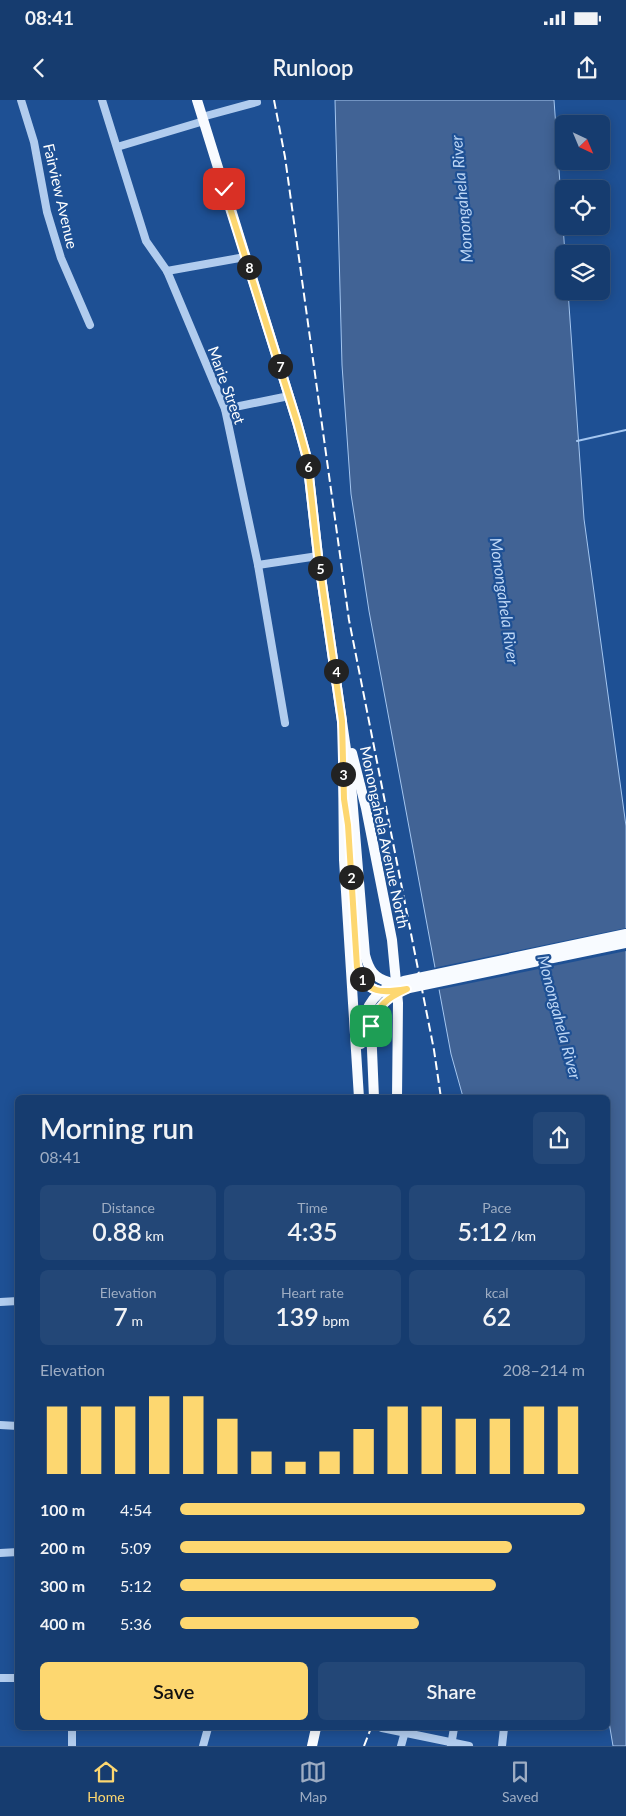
<!DOCTYPE html>
<meta charset="utf-8">
<style>
body{margin:0;font-family:Lato,sans-serif;background:#234777;color:#f1f3f6;height:100vh;display:flex;flex-direction:column;font-size:19px;white-space:nowrap}
*{box-sizing:border-box;margin:0}
p{font-size:16px;color:#9eadc3}
.icon{flex:none;width:28px;height:28px;fill:none;stroke:currentColor;stroke-width:2;stroke-linecap:round;stroke-linejoin:round}
.map{position:relative;flex:1;overflow:hidden}
.panel{position:absolute;left:15px;top:995px;width:595px;height:635px;display:flex;flex-direction:column;background:#163c6f;border-radius:8px;box-shadow:0 2px 12px #0003,0 0 0 1px #355682}
.panel>*{flex:none}
.needle{width:32px;rotate:136deg}
.controls{position:absolute;left:555px;top:15px;display:grid;gap:10px}
.controls a{display:grid;place-items:center;width:55px;height:55px;border-radius:8px;background:#163c6f;box-shadow:0 2px 12px #0003,0 0 0 1px #355682;font-size:25px}
.pin{position:absolute;display:grid;place-items:center;width:42px;height:42px;color:#fff;margin:-21px;border-radius:10px;box-shadow:0 2px 8px #0006}
.km{position:absolute;width:25px;height:25px;margin:-12px;border-radius:50%;background:#222;color:#fff;font-size:14px;line-height:25px;text-align:center}
.round{display:grid;place-items:center;flex:none;width:52px;height:52px;border-radius:8px;background:#234777}
.head{display:flex;align-items:center;justify-content:space-between;height:85px;padding:0 25px}
h1{font-size:28px;font-weight:600;line-height:38px}
.stats{display:grid;grid-template-columns:repeat(3,1fr);gap:8px;height:85px;padding:5px 25px}
.stats div{display:grid;align-content:center;border-radius:8px;background:#234777;text-align:center}
.stats b{font-size:25px;font-weight:600}
.stats small{font-size:14px;font-weight:400}
.stats p{font-size:14px}
.chart{height:140px;padding:10px 25px}
.chart p{display:flex;justify-content:space-between}
.chart svg{width:100%;height:90px;margin-top:5px;stroke:#fdd770;stroke-width:6}
.button{display:flex;gap:10px;margin-top:auto;padding:10px 25px}
.button a{flex:1;height:58px;border-radius:8px;background:#fdd770;color:#111;font-size:20px;font-weight:600;line-height:58px;text-align:center}
.button a+a{background:#234777;color:#f1f3f6}
ul{padding:0 25px;list-style:none;font-size:16px}
li{display:grid;grid-template-columns:80px 60px 1fr;align-items:center;height:38px}
li i{height:12px;border-radius:6px;background:#fdd770}
.status{display:flex;justify-content:space-between;align-items:center;height:35px;padding:0 25px;background:#163c6f;direction:ltr}
.status svg{height:14px;fill:currentColor}
header{display:flex;justify-content:space-between;align-items:center;height:65px;padding:0 25px;background:#163c6f;font-size:22px;font-weight:600}
.menu{display:flex;justify-content:space-around;align-items:center;height:70px;border-top:1px solid #355682;background:#163c6f;font-size:14px;color:#9eadc3}
.menu a{display:grid;justify-items:center;gap:2px}
.menu .selected{color:#fdd770}
.map>svg:first-child{display:block}
.water{fill:#416395;stroke:#a4c6f0}
.pier{fill:#1e5094}
.lines{fill:none;stroke-linecap:round;stroke-linejoin:round}
.stream{stroke:#a4c6f0;stroke-width:2}
.minor{stroke:#b1ccee;stroke-width:8}
.major{stroke:#f8fbff;stroke-width:10}
.rail{stroke:#fff;stroke-width:2;stroke-dasharray:9 4;stroke-linecap:butt}
.major-bridge{stroke:#f8fbff;stroke-width:10}
.route-casing{stroke:#fff;stroke-width:10}
.route{stroke:#fdd770;stroke-width:6}
.labels{text-anchor:middle;dominant-baseline:central;stroke-width:4.5;stroke-linejoin:round;paint-order:stroke}
.street-label{font-size:15px;fill:#fff;stroke:#1e5094}
.water-label{font-size:16px;font-style:italic;fill:#bdd6f5;stroke:#1e5094}
</style>
<div class="status"><b>08:41</b><svg viewBox="0 0 49 12"><path d="M0 12V9h3v3zM5 12V6h3v6zM10 12V3h3v9zM15 12V0h3v12zM26 1h20v11H26zM47 4h2v5h-2z"/></svg></div>
<header><svg class="icon" aria-label="back" viewBox="0 0 24 24"><path d="M15 5l-7 7 7 7"/></svg>Runloop<svg class="icon" aria-label="share" viewBox="0 0 24 24"><path d="M12 15V3M7 8l5-5 5 5M5 13v7h14v-7"/></svg></header>
<div class="map">
<svg width="626" height="1646" viewBox="0 0 626 1646">
<rect width="100%" height="100%" fill="#1e5094"/>
<polygon class="water" points="335,0 554,0 565,154 564,154 564,191 568,191 584,419 626,726 626,1646 613,1646 608,1616 608,998 463,997 451,954 369,511 351,394 342,265"/>
<polygon class="pier" points="626,828 626,851 437,890 433,868"/>
<g class="lines">
<polyline class="stream" points="577,341 626,330"/>
<g class="minor">
<polyline points="21,0 34,42 47,112 61,158 90,225"/>
<polyline points="102,0 146,141 167,171 225,309 258,465 285,623"/>
<polyline points="202,17 257,2"/>
<polyline points="117,47 204,21"/>
<polyline points="167,171 245,157"/>
<polyline points="225,309 289,296"/>
<polyline points="258,465 318,456"/>
<polyline points="0,1202 18,1201"/>
<polyline points="0,1325 18,1326"/>
<polyline points="0,1453 18,1452"/>
<polyline points="0,1578 18,1578"/>
<polyline points="72,1628 72,1646"/>
<polyline points="382,1628 469,1646"/>
<polyline points="203,1646 208,1628"/>
<polyline points="401,1646 406,1628"/>
<polyline points="451,1646 454,1628"/>
<polyline points="502,1646 504,1628"/>
</g>
<g class="major">
<path d="M197 0 297 322 307 359 318 456 351 684 365 855C369 870 374 878 389 882"/>
<polyline points="352,653 366,708 392,840 398,903 397,998"/>
<polyline points="343,664 344,760 359,998"/>
<path d="M353 807C355 836 348 894 390 892"/>
<path d="M361 944C360 924 366 900 385 889"/>
<path d="M374 998 371 926C375 914 381 905 390 897"/>
<polyline points="312,1646 316,1628"/>
</g>
<g class="rail">
<polyline points="274,0 285,57 349,520 434,950 441,998"/>
<polyline points="364,1646 371,1628"/>
</g>
<g class="major-bridge">
<polyline points="390,886 404,881 626,834"/>
<polyline points="390,892 626,843"/>
</g>
</g>
<g class="lines">
<defs>
<path id="route" d="M224 89 297 322 307 358 318 456 342 621 344 699 348 725 357 867C367 895 382 893 407 889 387 898 378 905 371 926"/>
</defs>
<use href="#route" class="route-casing"/>
<use href="#route" class="route"/>
</g>
<g class="labels">
<g class="street-label">
<text transform="translate(61 96) rotate(77)">Fairview Avenue</text>
<text transform="translate(227 285) rotate(70)">Marie Street</text>
<text transform="translate(385 737) rotate(78)">Monongahela Avenue North</text>
</g>
<g class="water-label">
<text transform="translate(461 99) rotate(-95)">Monongahela River</text>
<text transform="translate(505 501) rotate(82)">Monongahela River</text>
<text transform="translate(560 917) rotate(75)">Monongahela River</text>
</g>
</g>
</svg>
<div class="controls">
<a><svg class="needle" viewBox="-14 -14 28 28"><path d="M0-13l5 13h-10z" fill="#e53935"/><path d="M0 13l5-13h-10z" fill="#9eadc3"/></svg></a>
<a><svg class="icon" aria-label="locate" viewBox="0 0 24 24"><circle cx="12" cy="12" r="6"/><path d="M12 2v4M12 18v4M2 12h4M18 12h4"/></svg></a>
<a><svg class="icon" aria-label="layers" viewBox="0 0 24 24"><path d="M12 4l9 5-9 5-9-5zM3 14l9 5 9-5"/></svg></a>
</div>
<div class="pin" style="left:371px;top:926px;background:#1e9e55"><svg class="icon" aria-label="arrive" viewBox="0 0 24 24"><path d="M6 21V4h12l-3 4 3 4H6"/></svg></div>
<div class="pin" style="left:224px;top:89px;background:#d93025"><svg class="icon" aria-label="check" viewBox="0 0 24 24"><path d="M5 12l5 5 9-10"/></svg></div>
<b class="km" style="left:362px;top:879px">1</b>
<b class="km" style="left:351px;top:777px">2</b>
<b class="km" style="left:343px;top:674px">3</b>
<b class="km" style="left:336px;top:571px">4</b>
<b class="km" style="left:320px;top:468px">5</b>
<b class="km" style="left:308px;top:366px">6</b>
<b class="km" style="left:280px;top:266px">7</b>
<b class="km" style="left:249px;top:167px">8</b>
<section class="panel">
<div class="head"><div><h1>Morning run</h1><p>08:41</p></div><a class="round"><svg class="icon" aria-label="share" viewBox="0 0 24 24"><path d="M12 15V3M7 8l5-5 5 5M5 13v7h14v-7"/></svg></a></div>
<div class="stats">
<div><p>Distance</p><b>0.88<small> km</small></b></div>
<div><p>Time</p><b>4:35</b></div>
<div><p>Pace</p><b>5:12<small> /km</small></b></div>
</div>
<div class="stats">
<div><p>Elevation</p><b>7<small> m</small></b></div>
<div><p>Heart rate</p><b>139<small> bpm</small></b></div>
<div><p>kcal</p><b>62</b></div>
</div>
<div class="chart"><p><span>Elevation</span>208–214 m</p>
<svg viewBox="0 0 160 44" preserveAspectRatio="none"><path d="M5 44V11M15 44V11M25 44V11M35 44V6M45 44V6M55 44V17M65 44V33M75 44V38M85 44V33M95 44V22M105 44V11M115 44V11M125 44V17M135 44V17M145 44V11M155 44V11"/></svg>
</div>
<ul>
<li><b>100 m</b>4:54<i style="width:100%"></i></li>
<li><b>200 m</b>5:09<i style="width:82%"></i></li>
<li><b>300 m</b>5:12<i style="width:78%"></i></li>
<li><b>400 m</b>5:36<i style="width:59%"></i></li>
</ul>
<div class="button"><a>Save</a><a>Share</a></div>
</section>
</div>
<nav class="menu">
<a class="selected"><svg class="icon" aria-label="home" viewBox="0 0 24 24"><path d="M3 11l9-7 9 7M6 9v11h12V9"/></svg>Home</a>
<a><svg class="icon" aria-label="map" viewBox="0 0 24 24"><path d="M3 6l6-2 6 2 6-2v14l-6 2-6-2-6 2zM9 4v14M15 6v14"/></svg>Map</a>
<a><svg class="icon" aria-label="saved" viewBox="0 0 24 24"><path d="M7 4h10v16l-5-4-5 4z"/></svg>Saved</a>
</nav>
